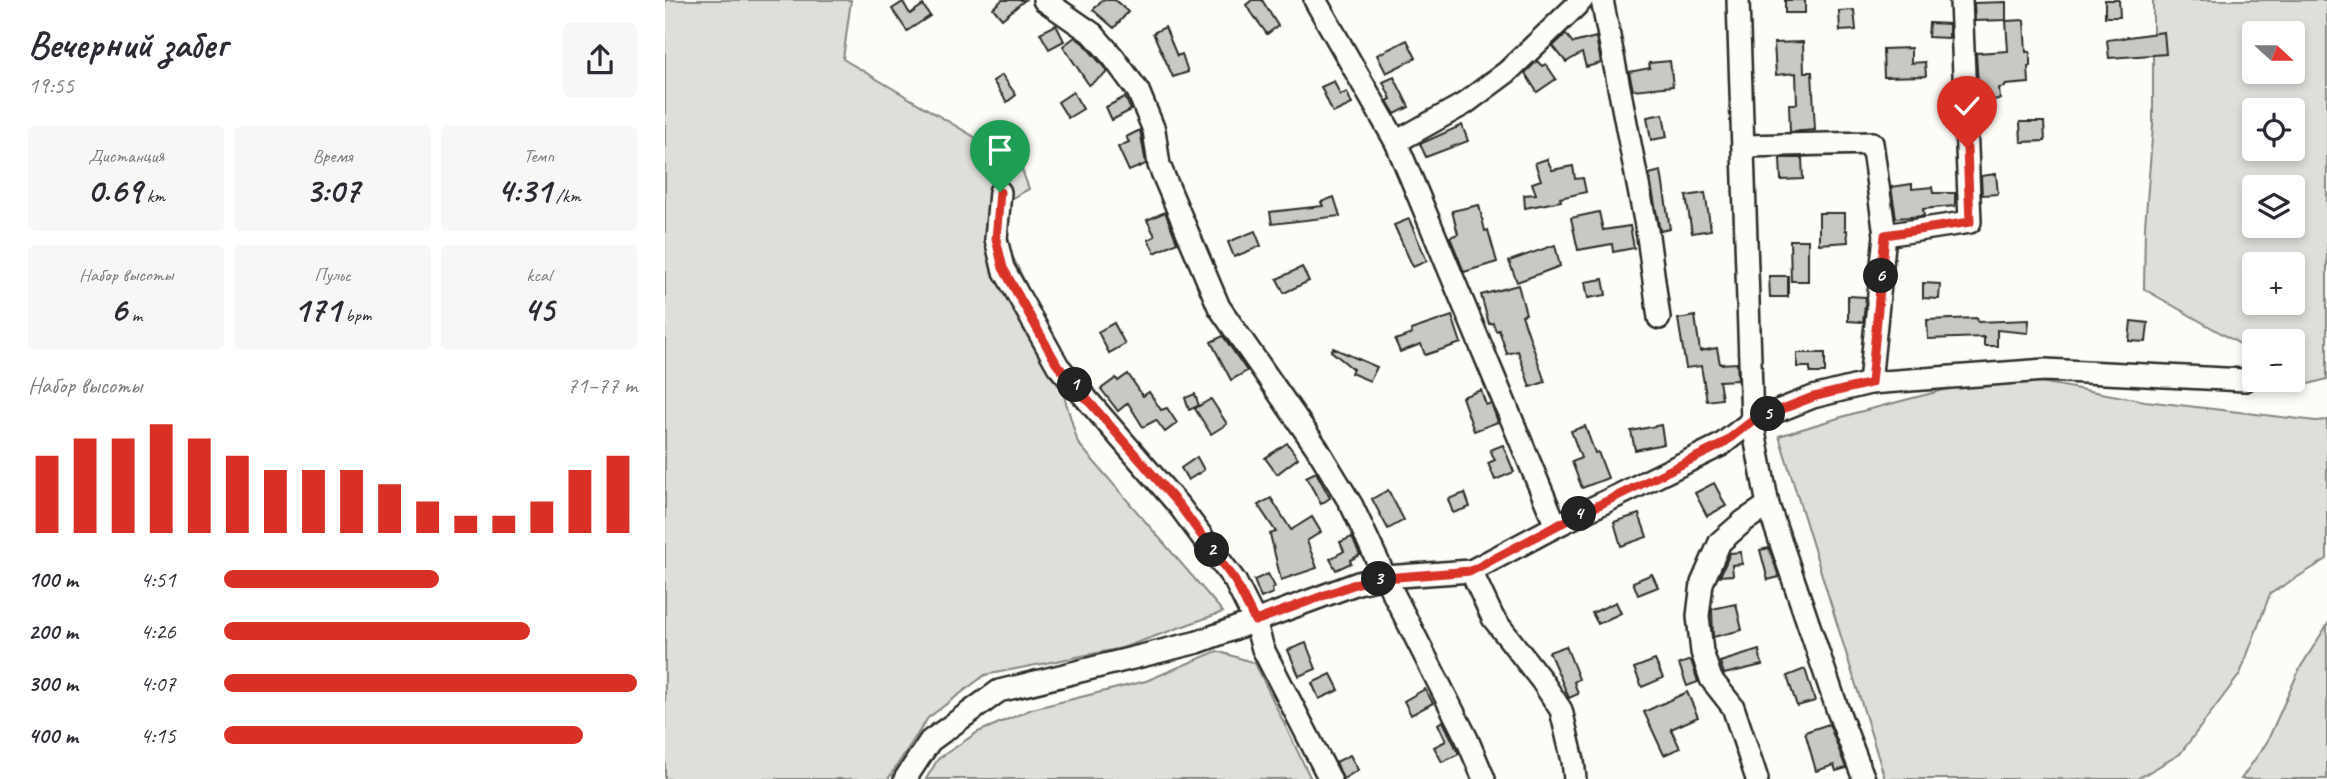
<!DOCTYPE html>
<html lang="ru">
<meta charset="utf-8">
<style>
body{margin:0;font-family:Caveat,sans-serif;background:#f7f7f7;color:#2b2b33;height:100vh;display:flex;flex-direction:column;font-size:26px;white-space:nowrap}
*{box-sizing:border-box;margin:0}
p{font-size:23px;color:#7c7c81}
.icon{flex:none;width:38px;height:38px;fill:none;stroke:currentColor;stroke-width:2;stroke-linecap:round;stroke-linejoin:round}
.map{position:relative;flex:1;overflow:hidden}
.drawer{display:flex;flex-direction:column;background:#fff;width:665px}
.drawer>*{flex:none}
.needle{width:46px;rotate:111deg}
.fabs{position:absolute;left:1577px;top:21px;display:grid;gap:14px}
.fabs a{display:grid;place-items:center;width:63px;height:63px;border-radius:7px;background:#fff;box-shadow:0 4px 10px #0003;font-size:35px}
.pin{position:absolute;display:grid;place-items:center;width:60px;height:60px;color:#fff;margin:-72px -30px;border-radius:50% 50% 50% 0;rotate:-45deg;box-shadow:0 0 7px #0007}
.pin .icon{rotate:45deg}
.km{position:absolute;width:35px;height:35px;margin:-18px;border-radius:50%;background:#222;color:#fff;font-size:19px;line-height:35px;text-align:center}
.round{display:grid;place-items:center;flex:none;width:74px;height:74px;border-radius:7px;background:#f7f7f7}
.summary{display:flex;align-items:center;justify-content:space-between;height:119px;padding:0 28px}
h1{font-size:38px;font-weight:800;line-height:52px}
.figures{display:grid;grid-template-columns:repeat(3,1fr);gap:10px;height:119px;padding:7px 28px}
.figures div{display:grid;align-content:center;border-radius:7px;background:#f7f7f7;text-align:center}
.figures b{font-size:35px;font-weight:800}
.figures small{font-size:19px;font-weight:400}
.figures p{font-size:19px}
.chart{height:196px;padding:14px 28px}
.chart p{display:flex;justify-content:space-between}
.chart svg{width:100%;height:126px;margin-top:7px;stroke:#d93025;stroke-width:6}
ul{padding:0 28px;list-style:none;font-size:23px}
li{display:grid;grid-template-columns:112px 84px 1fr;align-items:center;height:52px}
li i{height:18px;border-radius:9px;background:#d93025}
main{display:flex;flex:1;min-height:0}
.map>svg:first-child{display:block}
.green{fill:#dfdeda;stroke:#858482;stroke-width:2;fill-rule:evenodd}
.building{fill:#c9c8c4;stroke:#2b2b2b;stroke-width:2}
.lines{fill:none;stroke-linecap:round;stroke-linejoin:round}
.minor-casing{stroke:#2b2b2b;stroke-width:26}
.minor{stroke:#fdfcf7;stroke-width:21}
.route-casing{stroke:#fff;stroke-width:14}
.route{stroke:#d93025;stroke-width:9}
</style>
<main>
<section class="drawer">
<div class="summary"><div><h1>Вечерний забег</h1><p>19:55</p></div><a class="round"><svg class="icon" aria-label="share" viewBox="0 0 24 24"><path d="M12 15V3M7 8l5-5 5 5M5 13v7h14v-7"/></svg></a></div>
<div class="figures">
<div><p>Дистанция</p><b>0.69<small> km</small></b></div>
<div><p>Время</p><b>3:07</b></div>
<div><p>Темп</p><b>4:31<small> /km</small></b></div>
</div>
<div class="figures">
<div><p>Набор высоты</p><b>6<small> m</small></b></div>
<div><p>Пульс</p><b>171<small> bpm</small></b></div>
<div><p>kcal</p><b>45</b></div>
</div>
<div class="chart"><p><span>Набор высоты</span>71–77 m</p>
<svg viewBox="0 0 160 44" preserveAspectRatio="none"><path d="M5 44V17M15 44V11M25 44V11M35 44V6M45 44V11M55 44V17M65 44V22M75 44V22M85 44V22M95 44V27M105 44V33M115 44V38M125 44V38M135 44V33M145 44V22M155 44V17"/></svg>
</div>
<ul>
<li><b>100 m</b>4:51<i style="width:52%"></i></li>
<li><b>200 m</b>4:26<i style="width:74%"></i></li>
<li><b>300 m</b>4:07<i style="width:100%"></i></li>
<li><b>400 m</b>4:15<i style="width:87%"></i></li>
</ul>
</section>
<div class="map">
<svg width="1662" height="779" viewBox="0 0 1662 779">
<rect width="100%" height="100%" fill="#fdfcf7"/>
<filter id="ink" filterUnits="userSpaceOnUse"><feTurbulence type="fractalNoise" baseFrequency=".0143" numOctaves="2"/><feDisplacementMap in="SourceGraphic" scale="14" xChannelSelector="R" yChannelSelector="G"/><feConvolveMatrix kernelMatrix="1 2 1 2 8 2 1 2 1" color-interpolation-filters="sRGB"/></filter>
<g filter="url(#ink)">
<g class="green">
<polygon points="0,0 186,0 178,59 355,164 364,189 325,210 374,311 413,443 558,612 457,648 320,675 263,718 223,779 0,779"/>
<path d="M1488 0H1662V379L1644 384 1628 375V341H1589V352L1479 289 1480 226 1488 126ZM1589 33H1628V72H1589ZM1589 110H1628V149H1589ZM1589 187H1628V226H1589ZM1589 264H1628V303H1589Z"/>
<polygon points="1337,375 1480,401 1651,421 1662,420 1662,559 1605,594 1575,674 1515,754 1472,779 1220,779 1114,436 1190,413"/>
<polygon points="1662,625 1662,779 1576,779 1602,742 1635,668"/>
<polygon points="552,651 590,663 646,779 261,779 273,759 313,732 367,709 481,681"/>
</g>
<g class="building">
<polygon points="337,0 360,0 337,19 328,8"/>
<polygon points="437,0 450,0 463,12 449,28 428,10"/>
<polygon points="587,0 597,0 613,26 602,34 581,5"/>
<rect x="1120" y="0" width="20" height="13"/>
<polygon points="1440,0 1454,0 1455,17 1440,17"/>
<polygon points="238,2 245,14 258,5 265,16 242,31 227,9"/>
<polygon points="1341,2 1341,20 1310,21 1309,3"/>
<polygon points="1189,10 1191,30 1175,31 1174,11"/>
<polygon points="1359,20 1361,52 1365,52 1365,66 1363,66 1364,83 1340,85 1340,87 1334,88 1335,99 1314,101 1311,53 1343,51 1341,21"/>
<polygon points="1264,23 1284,24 1284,38 1263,37"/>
<polygon points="391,25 399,41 384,49 375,33"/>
<polygon points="500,27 512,56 517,54 523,72 508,77 488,33"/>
<polygon points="1499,32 1501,54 1444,58 1442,40"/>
<polygon points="901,34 908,43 931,37 936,63 921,67 917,53 901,62 888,46"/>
<polygon points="410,37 419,44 443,72 424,85 398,46"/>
<polygon points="742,40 751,58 721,73 712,55"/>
<polygon points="1138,42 1139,72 1147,72 1150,130 1125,132 1124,104 1132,104 1131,73 1111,75 1109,43"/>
<polygon points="1246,48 1246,63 1260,62 1261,76 1219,77 1218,49"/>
<polygon points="872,61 877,66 881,64 891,79 872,92 860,73"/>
<polygon points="1005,61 1008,86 968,90 964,72 985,68 984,63"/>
<polygon points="337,75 351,95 342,102 328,81"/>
<polygon points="729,77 744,107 730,114 722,101 726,99 718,82"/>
<polygon points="669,81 675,95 682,92 687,104 668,113 656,87"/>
<polygon points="408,92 418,109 403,118 393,102"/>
<polygon points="460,97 466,110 447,120 441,107"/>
<polygon points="998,114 1002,137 986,140 982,117"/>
<polygon points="1355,122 1379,122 1380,141 1356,142"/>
<polygon points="797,125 803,141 761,157 755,144"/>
<polygon points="475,130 481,164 464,171 453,147 464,142 461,137"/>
<polygon points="1115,158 1137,158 1138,179 1116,180"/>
<polygon points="882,159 887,170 908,166 910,179 918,178 921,192 895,198 896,201 860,208 859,195 871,194 867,183 876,180 870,163"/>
<polygon points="996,171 1005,229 995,231 984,174"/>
<polygon points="1331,174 1333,194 1317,195 1316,176"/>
<polygon points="1247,184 1247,189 1267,187 1268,193 1290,193 1290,206 1258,209 1259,216 1231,218 1226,187"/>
<polygon points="1040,193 1046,230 1027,233 1021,196"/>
<polygon points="669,197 675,216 607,224 605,212 658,206 656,202"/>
<polygon points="814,205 820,231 823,230 832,262 799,272 785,237 793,234 787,211"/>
<polygon points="500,212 512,242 490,253 483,240 490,236 482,220"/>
<polygon points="934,212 938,230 965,226 969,248 948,252 947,244 913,250 906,218"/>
<polygon points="1154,213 1180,213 1180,230 1182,230 1183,242 1154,244"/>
<polygon points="744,219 762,261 748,267 729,225"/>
<polygon points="590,231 596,246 569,257 563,242"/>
<polygon points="1125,240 1143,240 1143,281 1126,281"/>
<polygon points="890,245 895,266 852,282 844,261"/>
<polygon points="637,267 644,281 619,293 612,279"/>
<polygon points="1104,276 1123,276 1123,297 1105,297"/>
<polygon points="938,279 941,295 923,298 920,282"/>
<polygon points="1258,283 1275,284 1274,299 1258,298"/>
<polygon points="853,285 861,314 857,315 880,382 865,387 853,351 842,354 834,330 831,331 828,323 824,324 816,295"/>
<polygon points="1183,296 1201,297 1198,322 1183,321"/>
<polygon points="787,316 796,343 760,355 756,344 735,352 730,340 747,334 746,330"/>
<polygon points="1030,316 1035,351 1052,348 1055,364 1072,363 1073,380 1054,381 1057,399 1042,401 1036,366 1021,368 1013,319"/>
<polygon points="1312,318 1313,322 1364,320 1363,333 1332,330 1332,346 1319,346 1319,337 1263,339 1262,320"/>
<polygon points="1466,321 1483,323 1481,342 1464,341"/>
<polygon points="449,323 460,344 444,353 433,332"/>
<polygon points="558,336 582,371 566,380 546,342"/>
<polygon points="668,348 712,367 705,381 686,373 688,369 666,351"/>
<polygon points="1132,353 1160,353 1160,373 1145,373 1145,367 1132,367"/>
<polygon points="463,374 478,396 484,392 496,410 502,408 512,423 500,432 491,420 478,427 463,403 453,411 436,389 451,378 453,381"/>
<polygon points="816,390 821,405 826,403 833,422 809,431 797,397"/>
<polygon points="530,394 534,406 546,399 562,424 546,434 530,409 533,406 524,410 520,398"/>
<polygon points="996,425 999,444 970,450 966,431"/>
<polygon points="920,426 930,453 933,452 943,478 917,488 907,462 916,458 906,431"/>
<polygon points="622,443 633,458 612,474 600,458"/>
<polygon points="838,445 849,472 830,480 823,463 830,460 825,450"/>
<polygon points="532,457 539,470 523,480 516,468"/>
<polygon points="651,472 665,498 656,504 641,477"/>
<polygon points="1049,483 1061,506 1042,516 1030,493"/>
<polygon points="723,490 739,520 723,529 707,499"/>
<polygon points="800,493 805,507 788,513 783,499"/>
<polygon points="606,498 626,530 647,517 656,532 642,541 652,568 616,580 605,534 611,532 593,505"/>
<polygon points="974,514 982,537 956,546 949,522"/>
<polygon points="687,537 695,555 685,560 686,563 671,570 665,559 679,551 675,542"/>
<polygon points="1104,548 1114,577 1103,580 1095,550"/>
<polygon points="1076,552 1077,564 1067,565 1068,575 1055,576 1065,553"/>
<polygon points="603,574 610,587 607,589 608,593 596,598 589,580"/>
<polygon points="987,574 993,587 973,595 968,582"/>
<polygon points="951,602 956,613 933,624 927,613"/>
<polygon points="1071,604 1077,630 1048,637 1047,609"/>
<polygon points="641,643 651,669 634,676 623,650"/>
<polygon points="901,646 914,679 909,682 913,694 904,698 884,652"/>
<polygon points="1094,650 1097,665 1059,674 1055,662"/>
<polygon points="990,660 998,678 977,687 969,668"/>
<polygon points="1026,660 1033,682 1022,686 1014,664"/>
<polygon points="1140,669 1150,701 1132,706 1122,676"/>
<polygon points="666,674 674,690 654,699 647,683"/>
<polygon points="760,689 768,703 746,715 739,701"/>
<polygon points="1022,692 1033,717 1006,729 1015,748 999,755 979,712"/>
<polygon points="778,721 794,754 777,762 769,747 781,741 773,724"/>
<polygon points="1164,724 1181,768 1171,771 1169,765 1151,771 1140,732"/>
<polygon points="685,755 693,770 678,779 671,762"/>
</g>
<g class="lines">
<defs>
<g id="minor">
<polyline points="379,0 428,34 448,57 473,91 489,130 494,165 554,307 652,448 687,506 720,577 802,739 819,779"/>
<polyline points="650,0 731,142 891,526"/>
<polyline points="937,0 983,236 994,318"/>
<polyline points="1073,0 1087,421 1103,505 1173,711 1199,779"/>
<polyline points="731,142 799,104 842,72 917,0"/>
<polyline points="1078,146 1207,143 1220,235"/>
<polyline points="335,192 331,239 338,268 393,366 515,507 570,581 590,621 598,649 665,779"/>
<polyline points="1205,383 1220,235 1305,222 1296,0"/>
<polyline points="806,571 828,618 877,681 896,710 908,761 910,779"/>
<polyline points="240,779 265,741 334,691 533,642 693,583 720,577 806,571 891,526 1056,445 1087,421 1148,397 1205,383 1380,370 1580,380"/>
<polyline points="1092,779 1068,707 1046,679 1037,652 1033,616 1037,583 1055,542 1079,521 1103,505"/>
</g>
</defs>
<use href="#minor" class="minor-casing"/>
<use href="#minor" class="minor"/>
</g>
</g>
<g class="lines" filter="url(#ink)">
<defs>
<polyline id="route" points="335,192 331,239 338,268 393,366 515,506 570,581 590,621 693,583 720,578 806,571 891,526 1056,445 1087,421 1148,397 1206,383 1220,235 1305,222 1302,148"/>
</defs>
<use href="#route" class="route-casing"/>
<use href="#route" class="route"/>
</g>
</svg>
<div class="fabs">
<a><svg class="needle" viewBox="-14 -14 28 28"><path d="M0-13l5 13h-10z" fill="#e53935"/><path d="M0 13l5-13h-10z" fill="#7c7c81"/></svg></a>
<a><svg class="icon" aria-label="locate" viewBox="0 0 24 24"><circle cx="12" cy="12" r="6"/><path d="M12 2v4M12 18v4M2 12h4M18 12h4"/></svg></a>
<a><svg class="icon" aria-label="layers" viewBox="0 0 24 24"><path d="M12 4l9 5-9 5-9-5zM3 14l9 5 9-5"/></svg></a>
<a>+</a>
<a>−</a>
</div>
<div class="pin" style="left:335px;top:192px;background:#1e9e55"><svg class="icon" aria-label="arrive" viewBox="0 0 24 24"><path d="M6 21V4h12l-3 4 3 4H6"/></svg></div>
<div class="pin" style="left:1302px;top:148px;background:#d93025"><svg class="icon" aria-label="check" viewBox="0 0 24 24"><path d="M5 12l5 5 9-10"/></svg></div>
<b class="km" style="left:410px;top:385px">1</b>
<b class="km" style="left:547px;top:550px">2</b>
<b class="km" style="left:714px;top:579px">3</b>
<b class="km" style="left:914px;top:514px">4</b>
<b class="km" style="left:1103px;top:414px">5</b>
<b class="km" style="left:1216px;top:276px">6</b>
</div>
</main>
